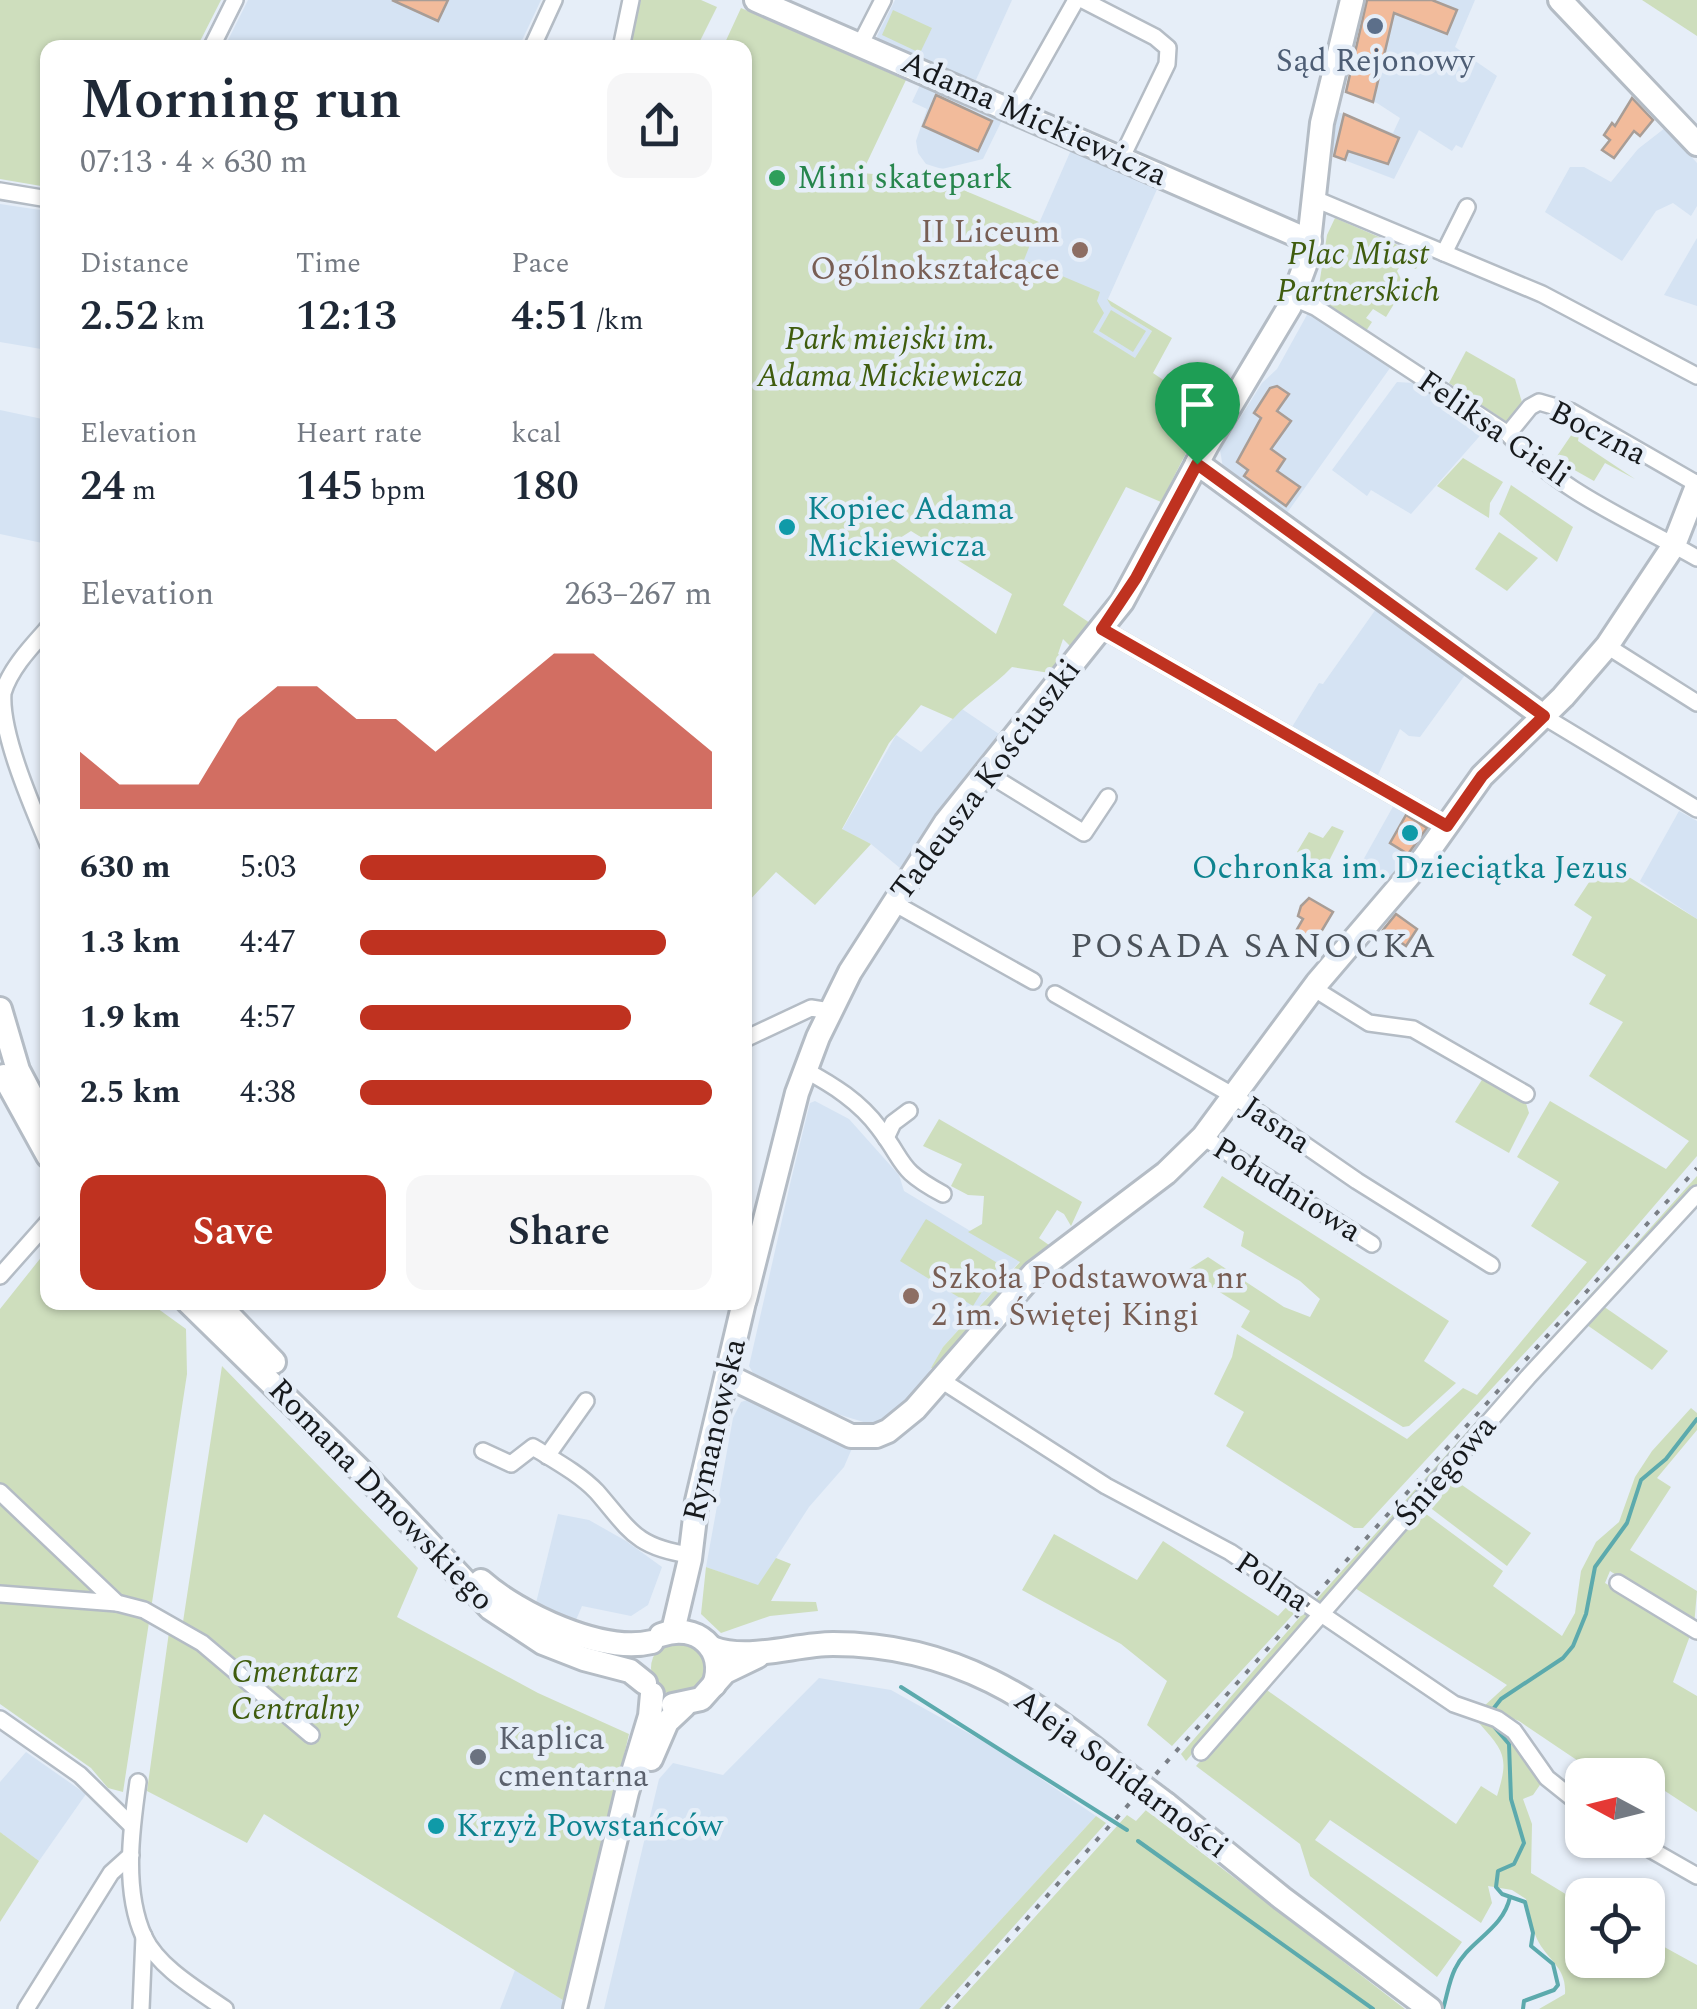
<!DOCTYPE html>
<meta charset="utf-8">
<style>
body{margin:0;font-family:Spectral,serif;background:#f6f6f7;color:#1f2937;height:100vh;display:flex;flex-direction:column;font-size:38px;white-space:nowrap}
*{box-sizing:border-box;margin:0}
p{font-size:32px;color:#747a83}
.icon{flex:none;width:55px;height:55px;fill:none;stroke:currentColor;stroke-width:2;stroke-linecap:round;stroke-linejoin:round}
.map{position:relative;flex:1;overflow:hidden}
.side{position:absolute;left:40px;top:40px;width:712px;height:1270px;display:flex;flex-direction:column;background:#fff;border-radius:20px;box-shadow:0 2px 8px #0004}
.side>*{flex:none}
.needle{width:65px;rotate:277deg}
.controls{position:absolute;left:1565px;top:1758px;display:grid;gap:20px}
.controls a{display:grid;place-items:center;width:100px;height:100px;border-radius:20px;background:#fff;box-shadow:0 2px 8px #0004;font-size:50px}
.pin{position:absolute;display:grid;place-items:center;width:85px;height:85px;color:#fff;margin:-102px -42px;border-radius:50% 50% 50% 0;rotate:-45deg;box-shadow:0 0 10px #0007}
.pin .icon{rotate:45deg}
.round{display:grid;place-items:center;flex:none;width:105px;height:105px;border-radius:20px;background:#f6f6f7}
.head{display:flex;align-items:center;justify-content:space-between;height:170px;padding:0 40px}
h1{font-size:55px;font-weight:600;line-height:75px}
.figures{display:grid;grid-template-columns:repeat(3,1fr);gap:15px;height:170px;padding:10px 40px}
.figures div{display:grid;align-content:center}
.figures b{font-size:42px;font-weight:600}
.figures small{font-size:28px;font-weight:400}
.figures p{font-size:28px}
.chart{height:280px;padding:20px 40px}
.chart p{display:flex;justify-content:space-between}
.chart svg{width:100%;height:180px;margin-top:10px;fill:#bf3220;opacity:.7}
.primary-button{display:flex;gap:20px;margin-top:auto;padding:20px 40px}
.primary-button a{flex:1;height:115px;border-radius:20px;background:#bf3220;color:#fff;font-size:40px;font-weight:600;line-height:115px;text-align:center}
.primary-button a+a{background:#f6f6f7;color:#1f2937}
ul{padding:0 40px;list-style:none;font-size:32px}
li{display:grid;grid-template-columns:160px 120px 1fr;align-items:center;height:75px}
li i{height:25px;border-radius:12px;background:#bf3220}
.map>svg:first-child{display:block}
.built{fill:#d5e3f3}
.green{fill:#cedebd;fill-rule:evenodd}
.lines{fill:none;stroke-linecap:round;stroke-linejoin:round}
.stream{stroke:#5caaad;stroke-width:4}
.building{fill:#f2bb9b;stroke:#a89d96;stroke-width:2.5}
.street-casing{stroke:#b4bcc5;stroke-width:20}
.secondary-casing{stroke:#b4bcc5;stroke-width:28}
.street{stroke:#fff;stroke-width:15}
.secondary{stroke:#fff;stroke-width:22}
.rail{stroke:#797e85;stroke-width:4;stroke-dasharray:5 10;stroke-linecap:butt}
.secondary-bridge-casing{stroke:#b4bcc5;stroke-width:28;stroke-linecap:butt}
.secondary-bridge{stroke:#fff;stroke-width:22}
.route-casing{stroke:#fff;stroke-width:20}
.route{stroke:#bf3220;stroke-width:12}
.service-dot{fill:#5c6f8a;stroke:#e6eef8;stroke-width:4}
.leisure-dot{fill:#2e9e5b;stroke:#e6eef8;stroke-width:4}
.education-dot{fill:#8d6e63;stroke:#e6eef8;stroke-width:4}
.culture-dot{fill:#0f9aa8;stroke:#e6eef8;stroke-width:4}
.worship-dot{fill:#6b7280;stroke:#e6eef8;stroke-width:4}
.labels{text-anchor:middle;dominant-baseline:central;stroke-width:9;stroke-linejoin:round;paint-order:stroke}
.service-label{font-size:32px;fill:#4e5e75;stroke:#e6eef8}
.street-label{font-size:32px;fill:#171a1d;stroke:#e6eef8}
.leisure-label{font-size:32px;fill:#27864d;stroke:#e6eef8;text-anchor:start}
.education-label{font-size:32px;fill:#785e54;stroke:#e6eef8;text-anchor:end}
.park-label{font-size:32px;font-style:italic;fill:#3f5c0e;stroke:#e6eef8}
.culture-label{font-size:32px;fill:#0d838f;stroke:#e6eef8;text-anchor:start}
.worship-label{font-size:32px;fill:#5b616d;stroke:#e6eef8;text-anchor:start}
.neighbourhood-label{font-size:35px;letter-spacing:2.5px;fill:#4c535b;stroke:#e6eef8}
</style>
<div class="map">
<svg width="1697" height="2009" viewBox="0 0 1697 2009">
<rect width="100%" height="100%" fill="#e6eef8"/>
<g class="built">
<polygon points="248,0 541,0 519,47 224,48"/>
<polygon points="895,0 1012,0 975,82 879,41 877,36"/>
<polygon points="1364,0 1475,0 1455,47 1497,76 1462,148 1456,145 1452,151 1419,130 1394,179 1331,155 1338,112 1393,133 1400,118 1377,103 1345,91"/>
<polygon points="921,83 1002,120 983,159 942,169 926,164 918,153 916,141 927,109 912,102"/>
<polygon points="1665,128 1697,163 1697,206 1691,216 1673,203 1656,211 1622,261 1545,212 1570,167 1584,167 1611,182 1638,149"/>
<polygon points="1071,150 1158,187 1108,299 1111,306 1152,331 1135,359 1093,332 1062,277 1023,260"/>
<polygon points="0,204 47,211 47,350 0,342"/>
<polygon points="1697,238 1697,306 1664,295"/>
<polygon points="1308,313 1390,368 1287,513 1223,468 1220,450 1262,383 1277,369"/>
<polygon points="1397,382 1414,383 1485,430 1411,514 1371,490 1367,496 1332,470"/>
<polygon points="0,410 47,420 47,544 0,534"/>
<polygon points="1376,609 1465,675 1420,737 1409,736 1400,729 1377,777 1292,727 1319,683 1323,684"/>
<polygon points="962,709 999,734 964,777 900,868 871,844 842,830 896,735 921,752"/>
<polygon points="1395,803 1436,826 1394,880 1362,862"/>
<polygon points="1679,811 1697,821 1697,919 1640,881"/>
<polygon points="815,1101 849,1119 899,1175 904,1191 1020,1261 943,1347 917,1394 873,1425 831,1412 753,1373 749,1366 791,1180 810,1103"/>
<polygon points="747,1400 841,1446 853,1446 844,1467 809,1507 758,1586 706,1567 733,1418 741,1402"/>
<polygon points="558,1514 589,1520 626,1541 662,1567 648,1605 631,1616 582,1606 576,1620 536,1603"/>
<polygon points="819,1678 891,1690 997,1749 1096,1816 919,2009 604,2009 659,1779 673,1763 723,1775"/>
<polygon points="26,1752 86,1794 39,1861 0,1832 0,1782"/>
<polygon points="515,1970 566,2002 563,2009 500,2009"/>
</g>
<g class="green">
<polygon points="0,0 221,0 197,47 48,48 47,187 0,179"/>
<polygon points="641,0 701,0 717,7 697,47 629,47"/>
<polygon points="1642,0 1697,0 1697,36"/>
<path d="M741 8 906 80 862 173 896 176 902 183 942 181 1039 222 1024 260 1100 292 1097 301 1104 313 1093 332 1135 358 1152 331 1111 306 1107 299 1172 338 1153 373 1208 410 1161 502 1126 487 1063 605 1090 623 1071 647 1063 639 1058 654 1062 657 1050 673 1012 667C993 687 971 699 953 719L921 705 889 743 842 829 871 844 815 905 776 872 745 905V144L751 117 745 109V48L723 47ZM911 531 1012 594 996 634 892 558 889 545Z"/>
<polygon points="893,10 932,28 920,53 882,35"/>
<polygon points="1335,218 1423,256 1416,269 1402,263 1397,271 1401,279 1392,295 1397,299 1386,317 1373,309 1366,318 1372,322 1366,331 1317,298 1327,235"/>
<polygon points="1111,310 1146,331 1133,352 1099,331"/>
<polygon points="1466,351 1515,379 1524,409 1510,424 1449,383"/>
<polygon points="1575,421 1580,428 1578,441 1635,479 1605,463 1594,481 1555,459 1572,434"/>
<polygon points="1463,458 1503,482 1490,503 1489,518 1437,486"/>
<polygon points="1511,485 1573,527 1557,562 1499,514"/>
<polygon points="1499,532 1538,558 1507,591 1475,569"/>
<polygon points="1332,826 1344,831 1325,869 1297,852 1309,832 1323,838"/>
<polygon points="1603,861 1697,919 1697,1156 1568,1306 1363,1528 1354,1528 1226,1446 1244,1412 1214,1394 1232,1357 1237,1334 1407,1439 1463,1388 1477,1395 1587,1262 1531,1226 1559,1182 1517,1157 1550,1101 1666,1169 1689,1141 1589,1076 1623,1022 1589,1004 1606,975 1572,955 1592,917 1574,905"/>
<polygon points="1485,1075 1525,1100 1529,1113 1509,1153 1455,1122"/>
<polygon points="939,1119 1082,1202 1071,1226 1064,1214 1057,1210 1039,1238 1049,1245 1060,1240 996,1299 937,1370 931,1368 943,1347 1020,1262 968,1232 982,1224 984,1196 968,1195 951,1186 962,1164 923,1146"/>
<polygon points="1222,1176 1449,1321 1424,1361 1456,1383 1409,1426 1403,1427 1241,1327 1250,1311 1186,1271 1208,1257 1284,1307 1310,1317 1320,1299 1300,1281 1241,1246 1244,1232 1203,1207"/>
<polygon points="1697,1176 1697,1184 1320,1604 1314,1602"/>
<polygon points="926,1219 999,1264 973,1306 900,1261"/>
<polygon points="47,1250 48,1302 150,1303 186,1329 187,1374 123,1792 108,1788 91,1768 0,1704 0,1309"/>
<polygon points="1603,1306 1668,1351 1652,1370 1587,1325"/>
<polygon points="222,1366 418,1568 397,1617 538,1693 629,1734 566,2002 264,1814 247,1843 147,1791 169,1632 181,1635"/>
<polygon points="1691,1408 1697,1413 1697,1430 1657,1478 1671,1487 1630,1550 1697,1591 1694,1626 1610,1571 1605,1583 1691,1633 1673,1682 1697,1696 1697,1812 1665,1791 1652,1810 1648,1807 1648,1775 1599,1775 1519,1721 1483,1707 1507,1685 1355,1588 1417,1511 1422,1511 1503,1571 1493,1586 1562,1636 1575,1613 1581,1571 1596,1542 1619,1522 1635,1477 1652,1451"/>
<polygon points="1449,1476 1531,1533 1507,1566 1424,1503"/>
<polygon points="1054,1534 1137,1580 1163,1541 1278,1616 1292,1601 1300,1607 1172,1746 1147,1725 1167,1681 1121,1644 1022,1590"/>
<polygon points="776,1558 791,1564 771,1601 816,1602 818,1611 770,1616 721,1633 701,1614 706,1567 758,1585"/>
<polygon points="1306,1610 1313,1614 1186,1761 1181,1754"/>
<circle cx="679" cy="1668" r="28"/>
<path d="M1264 1688 1456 1824 1481 1786 1497 1796C1509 1758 1505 1752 1479 1723L1480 1718 1500 1725 1542 1782 1533 1795 1523 1799 1532 1824 1531 1873 1582 1904V1960H1648V1938L1697 1965V2009H1539L1565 1994C1567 1967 1547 1960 1537 1939 1531 1927 1530 1912 1526 1899L1512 1890 1488 1886 1492 1903 1481 1923 1330 1820 1315 1840 1462 1942 1437 1977 1310 1876 1300 1844 1196 1766Z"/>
<polygon points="1146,1810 1405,2009 952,2009 1127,1815 1136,1821"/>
<polygon points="1096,1816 1106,1823 940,2009 919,2009"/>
<polygon points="0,1832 39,1861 0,1922"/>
</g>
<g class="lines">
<g class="stream">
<polyline points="901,1687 1127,1830"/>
<polyline points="1490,1713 1501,1699 1563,1658 1573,1646 1586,1614 1595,1567 1627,1523 1641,1480 1666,1459 1697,1419"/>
<polyline points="1490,1722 1509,1744 1511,1799 1524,1843 1514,1864 1498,1871 1496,1887 1502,1894 1525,1902 1533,1933 1531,1946 1553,1964 1558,1985 1554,1990 1524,2001 1523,2009"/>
<polyline points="1138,1841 1373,2009"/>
<path d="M1443 2009C1447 1996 1449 1981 1455 1969 1468 1941 1503 1930 1510 1897"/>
</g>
</g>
<g class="building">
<polygon points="392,0 448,0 438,21"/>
<polygon points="1367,0 1432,0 1457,10 1447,34 1394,13 1373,102 1346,92"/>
<polygon points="936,95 992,121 978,151 923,126"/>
<polygon points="1632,98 1653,120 1640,136 1634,131 1614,158 1602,150 1610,140 1604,135 1612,123 1615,126"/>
<polygon points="1344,114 1399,138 1388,164 1348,151 1345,160 1334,156"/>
<polygon points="1277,386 1289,394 1277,411 1291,421 1271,449 1285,459 1277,471 1300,487 1286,506 1244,476 1248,470 1237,462 1261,418 1254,413 1270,388"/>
<polygon points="1406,815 1427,828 1408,854 1390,843"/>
<polygon points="1309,898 1333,912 1315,942 1296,931 1303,919 1298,916 1301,906"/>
<polygon points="1396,914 1417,929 1406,946 1383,930"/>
</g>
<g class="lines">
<defs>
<g id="street">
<polyline points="1083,0 1155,37 1168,48 1167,64 1122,157"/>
<polyline points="861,43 883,0"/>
<polyline points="211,48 235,0"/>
<polyline points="532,48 554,0"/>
<polyline points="621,48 631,0"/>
<polyline points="1014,110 1076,0"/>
<polyline points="0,191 48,199"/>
<polyline points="1315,199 1542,294 1697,376"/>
<polyline points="1444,253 1467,207"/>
<path d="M1294 298 1315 307 1508 434C1555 490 1634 522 1697 558"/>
<polyline points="1508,434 1530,407 1539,402 1570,411 1697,484"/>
<path d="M48 628C31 647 10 669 3 693 0 733 32 806 48 844"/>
<polyline points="1102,629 1447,826"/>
<polyline points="1607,646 1697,703"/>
<polyline points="1543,716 1697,809"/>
<polyline points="985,772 1084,833 1108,797"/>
<polyline points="892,902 1033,981"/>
<polyline points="1313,988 1369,1023 1413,1029 1526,1094"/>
<polyline points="1055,994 1234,1096 1357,1181 1491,1265"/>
<polyline points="745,1039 811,1008 830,1011"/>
<path d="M805 1070C833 1085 860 1102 879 1128 907 1165 897 1169 943 1194"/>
<polyline points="1203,1137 1372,1244"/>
<polyline points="886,1138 893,1123 909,1111"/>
<polyline points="0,1276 48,1222"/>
<polyline points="941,1380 1106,1486 1230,1552 1454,1704 1497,1719 1514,1731 1547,1778 1582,1806"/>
<path d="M483 1451 511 1464 533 1447C554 1460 580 1474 597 1492 630 1530 635 1547 690 1555"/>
<polyline points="547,1456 586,1401"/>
<polyline points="0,1492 117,1603 144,1610 202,1643 311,1735"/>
<polyline points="1618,1583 1697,1631"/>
<polyline points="0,1594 117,1603"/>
<polyline points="0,1719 80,1775 132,1826"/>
<polyline points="1201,1752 1528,1377 1697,1194"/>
<path d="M138 1782C131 1830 123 1891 144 1937 159 1968 198 1990 225 2009"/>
<polyline points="1634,1840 1697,1876"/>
<polyline points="26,2009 111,1873 131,1855"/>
<polyline points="141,2009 144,1936"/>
</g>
<g id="secondary">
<polyline points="756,0 1310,241"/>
<polyline points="1560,0 1697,144"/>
<polyline points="1197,463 1543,716"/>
<polyline points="0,1009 18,1070 48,1127"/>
<polyline points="4,1076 48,1156"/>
<polyline points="745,1299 797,1093 818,1037 850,972 946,822 1122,602 1207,445 1290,306 1307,260 1322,123 1352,0"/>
<polyline points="188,1302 363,1473 490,1608 543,1643 584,1659 630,1671 645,1683"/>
<polyline points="216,1302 274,1362"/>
<polyline points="728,1376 851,1436 876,1436 888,1431 915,1409 1034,1273 1166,1173 1203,1137 1317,983 1423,859 1482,776 1563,697 1607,646 1674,545 1697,486"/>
<path d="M481 1581C518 1614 602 1654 652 1642"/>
<polyline points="673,1631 690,1559 697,1501 744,1302"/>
<path d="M661 1635C696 1622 727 1649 714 1685"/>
<path d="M712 1648C749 1662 795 1644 833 1644 955 1644 1036 1700 1126 1774"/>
<polyline points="673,1705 701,1699 725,1672 758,1656"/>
<polyline points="651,1759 667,1722 684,1706"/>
<polyline points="1166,1804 1282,1898 1430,2009"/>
<polyline points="575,2009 627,1792 650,1716 652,1694"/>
</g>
</defs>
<use href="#street" class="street-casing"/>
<use href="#secondary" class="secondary-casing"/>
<use href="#street" class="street"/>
<use href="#secondary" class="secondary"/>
<polyline class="rail" points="946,2009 1697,1168"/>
<defs>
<polyline id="secondary-bridge" points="1126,1774 1166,1804"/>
</defs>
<use href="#secondary-bridge" class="secondary-bridge-casing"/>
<use href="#secondary-bridge" class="secondary-bridge"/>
</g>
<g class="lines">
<defs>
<polygon id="route" points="1197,464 1544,716 1482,776 1447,826 1102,629 1136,578"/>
</defs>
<use href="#route" class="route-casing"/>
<use href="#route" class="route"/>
</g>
<circle class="service-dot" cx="1375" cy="26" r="10"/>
<circle class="leisure-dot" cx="777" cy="178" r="10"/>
<g class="education-dot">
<circle cx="1080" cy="250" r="10"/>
<circle cx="911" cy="1296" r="10"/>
</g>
<g class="culture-dot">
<circle cx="787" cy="527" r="10"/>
<circle cx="1410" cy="833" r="10"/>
<circle cx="436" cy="1826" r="10"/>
</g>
<circle class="worship-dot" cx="478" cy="1757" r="10"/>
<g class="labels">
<g class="service-label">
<text x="1375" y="61">Sąd Rejonowy</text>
</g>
<g class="street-label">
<text transform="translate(1034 119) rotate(24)">Adama Mickiewicza</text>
<text transform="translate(1494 429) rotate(35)">Feliksa Gieli</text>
<text transform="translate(1598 433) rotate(27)">Boczna</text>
<text transform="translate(986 780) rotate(-53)">Tadeusza Kościuszki</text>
<text transform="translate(1276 1125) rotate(34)">Jasna</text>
<text transform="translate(1287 1190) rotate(32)">Południowa</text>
<text transform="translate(715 1430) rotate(-77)">Rymanowska</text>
<text transform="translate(1446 1471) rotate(-49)">Śniegowa</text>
<text transform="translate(381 1495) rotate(46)">Romana Dmowskiego</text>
<text transform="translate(1272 1582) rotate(34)">Polna</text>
<text transform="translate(1121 1774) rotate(37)">Aleja Solidarności</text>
</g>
<g class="leisure-label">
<text x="797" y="178">Mini skatepark</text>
</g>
<g class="education-label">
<text x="1060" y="232">II Liceum<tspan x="1060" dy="37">Ogólnokształcące</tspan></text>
<text x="931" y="1278" text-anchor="start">Szkoła Podstawowa nr<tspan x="931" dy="37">2 im. Świętej Kingi</tspan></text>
</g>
<g class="park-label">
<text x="1358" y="254">Plac Miast<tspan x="1358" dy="37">Partnerskich</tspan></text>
<text x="890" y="339">Park miejski im.<tspan x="890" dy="37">Adama Mickiewicza</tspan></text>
<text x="295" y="1672">Cmentarz<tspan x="295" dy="37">Centralny</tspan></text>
</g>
<g class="culture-label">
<text x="807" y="509">Kopiec Adama<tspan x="807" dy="37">Mickiewicza</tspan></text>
<text x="1410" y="868" text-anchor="middle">Ochronka im. Dzieciątka Jezus</text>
<text x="456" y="1826">Krzyż Powstańców</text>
</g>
<g class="worship-label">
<text x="498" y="1739">Kaplica<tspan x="498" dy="37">cmentarna</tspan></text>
</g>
<g class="neighbourhood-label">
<text x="1254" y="946">POSADA SANOCKA</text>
</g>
</g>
</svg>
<div class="controls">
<a><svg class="needle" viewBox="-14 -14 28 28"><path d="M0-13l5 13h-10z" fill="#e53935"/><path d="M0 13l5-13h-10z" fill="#747a83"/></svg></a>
<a><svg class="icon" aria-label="locate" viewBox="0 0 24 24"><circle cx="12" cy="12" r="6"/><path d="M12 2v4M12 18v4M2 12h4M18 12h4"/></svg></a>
</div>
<div class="pin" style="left:1197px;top:464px;background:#1e9e55"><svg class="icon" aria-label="arrive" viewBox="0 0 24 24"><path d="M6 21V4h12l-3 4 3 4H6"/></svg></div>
<section class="side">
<div class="head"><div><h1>Morning run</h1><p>07:13 · 4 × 630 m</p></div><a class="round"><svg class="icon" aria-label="share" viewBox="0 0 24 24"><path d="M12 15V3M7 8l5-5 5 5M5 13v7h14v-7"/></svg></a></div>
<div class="figures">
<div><p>Distance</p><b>2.52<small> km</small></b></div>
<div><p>Time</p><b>12:13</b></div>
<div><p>Pace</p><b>4:51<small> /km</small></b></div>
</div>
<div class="figures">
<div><p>Elevation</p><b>24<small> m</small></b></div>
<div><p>Heart rate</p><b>145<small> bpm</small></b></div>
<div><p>kcal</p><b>180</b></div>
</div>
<div class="chart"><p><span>Elevation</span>263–267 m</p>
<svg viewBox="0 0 160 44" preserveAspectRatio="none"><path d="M0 44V30L10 38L20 38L30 38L40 22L50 14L60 14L70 22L80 22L90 30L100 22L110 14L120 6L130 6L140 14L150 22L160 30V44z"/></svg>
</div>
<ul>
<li><b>630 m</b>5:03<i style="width:70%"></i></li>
<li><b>1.3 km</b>4:47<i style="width:87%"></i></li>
<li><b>1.9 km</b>4:57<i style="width:77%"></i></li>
<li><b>2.5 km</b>4:38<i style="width:100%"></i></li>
</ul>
<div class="primary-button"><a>Save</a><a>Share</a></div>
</section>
</div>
